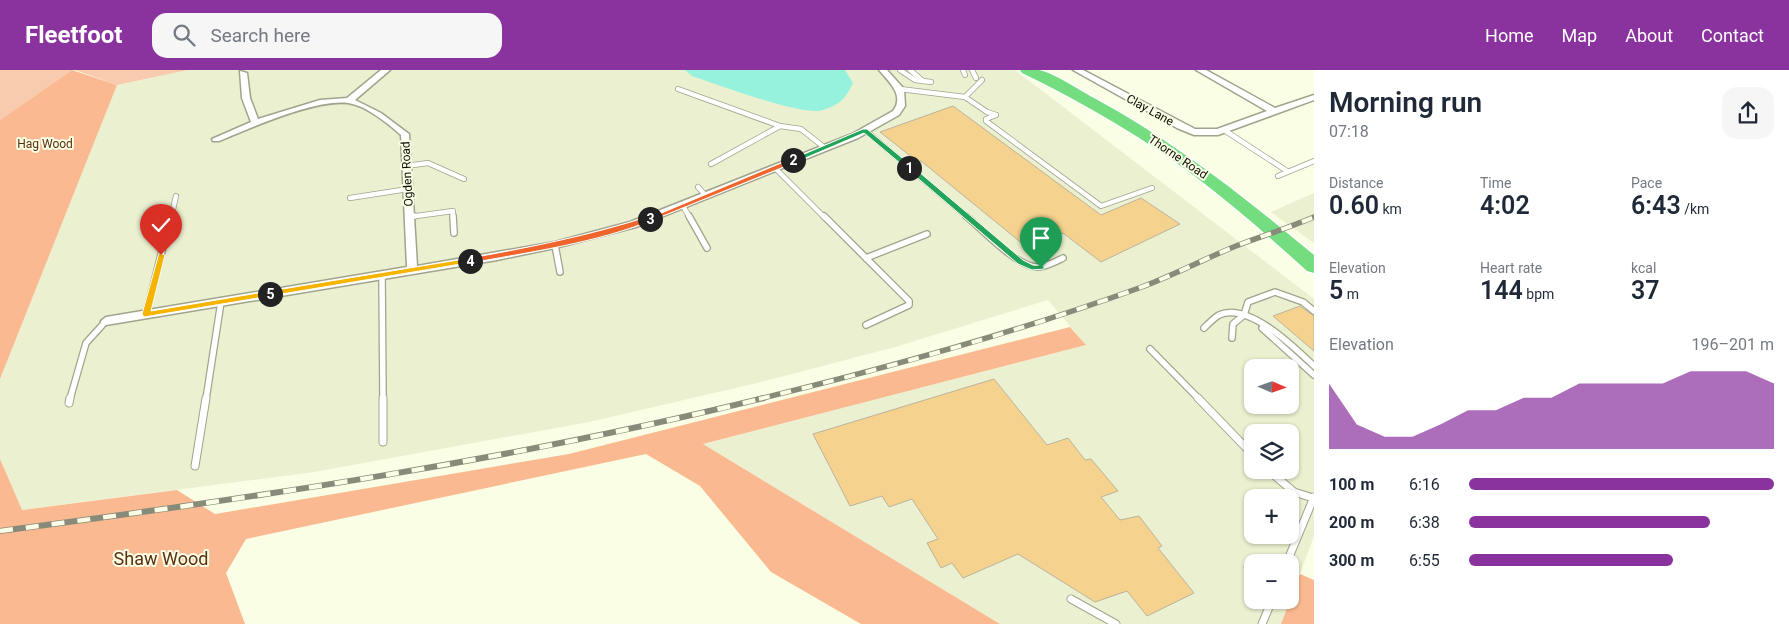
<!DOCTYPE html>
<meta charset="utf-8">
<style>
body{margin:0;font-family:Roboto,sans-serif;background:#f6f6f7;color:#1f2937;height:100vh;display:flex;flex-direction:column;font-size:19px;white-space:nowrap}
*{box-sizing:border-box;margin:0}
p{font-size:16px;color:#747a83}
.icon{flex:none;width:28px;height:28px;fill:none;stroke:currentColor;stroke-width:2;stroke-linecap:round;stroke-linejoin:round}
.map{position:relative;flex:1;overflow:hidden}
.details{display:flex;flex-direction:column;background:#fff;width:475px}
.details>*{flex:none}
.needle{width:32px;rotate:92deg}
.buttons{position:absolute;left:1244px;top:289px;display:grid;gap:10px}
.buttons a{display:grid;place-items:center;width:55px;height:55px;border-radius:10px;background:#fff;box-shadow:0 1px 4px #0004;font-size:25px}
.pin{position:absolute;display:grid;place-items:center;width:42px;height:42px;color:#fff;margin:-51px -21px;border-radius:50% 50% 50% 0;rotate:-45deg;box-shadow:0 0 5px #0007}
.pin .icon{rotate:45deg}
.km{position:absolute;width:25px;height:25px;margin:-12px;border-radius:50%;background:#222;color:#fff;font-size:14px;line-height:25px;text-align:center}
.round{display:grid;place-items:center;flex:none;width:52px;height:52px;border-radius:15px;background:#f6f6f7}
.head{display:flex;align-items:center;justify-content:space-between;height:85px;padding:0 15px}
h1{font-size:28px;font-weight:600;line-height:38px}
.stats{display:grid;grid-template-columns:repeat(3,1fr);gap:8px;height:85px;padding:5px 15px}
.stats div{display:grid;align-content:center}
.stats b{font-size:25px;font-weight:600}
.stats small{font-size:14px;font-weight:400}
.stats p{font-size:14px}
.chart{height:140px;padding:10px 15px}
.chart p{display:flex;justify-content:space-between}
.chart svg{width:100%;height:90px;margin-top:5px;fill:#8a329e;opacity:.7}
ul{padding:0 15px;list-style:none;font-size:16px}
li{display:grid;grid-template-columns:80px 60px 1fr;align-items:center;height:38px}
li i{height:12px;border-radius:6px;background:#8a329e}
header{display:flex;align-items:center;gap:30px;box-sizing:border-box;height:70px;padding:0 25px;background:#8a329e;color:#fff}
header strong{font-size:24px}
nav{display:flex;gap:28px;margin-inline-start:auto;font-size:18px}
.search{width:350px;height:45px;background:#f6f6f7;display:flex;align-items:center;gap:12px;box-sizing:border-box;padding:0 18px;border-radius:15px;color:#747a83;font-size:19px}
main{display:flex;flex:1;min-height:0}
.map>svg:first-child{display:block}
.built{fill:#ebf0d0;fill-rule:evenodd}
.green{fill:#f8caae}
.forest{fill:#fab990}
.water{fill:#96f2dd}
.building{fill:#f5d38f;stroke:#bdb29b}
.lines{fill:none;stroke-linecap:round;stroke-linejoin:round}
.lane-far2-casing{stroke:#a0a48c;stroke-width:6}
.lane-far1-casing{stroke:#a0a48c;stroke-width:8}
.lane-casing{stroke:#a0a48c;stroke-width:9}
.street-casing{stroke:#a0a48c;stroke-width:3}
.highway-casing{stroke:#fff;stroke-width:3}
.lane-far2{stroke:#fff;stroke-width:4.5}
.lane-far1{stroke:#fff;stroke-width:5.5}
.lane{stroke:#fff;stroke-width:7}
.street{fill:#fff;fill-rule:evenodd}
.highway{fill:#73dd80;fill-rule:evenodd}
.rail-far1-casing{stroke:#888b7a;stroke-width:5.5}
.rail-casing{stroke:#888b7a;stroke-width:6}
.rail-far1{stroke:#f9fee4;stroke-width:4;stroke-dasharray:11;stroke-linecap:butt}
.rail{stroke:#f9fee4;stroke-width:4.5;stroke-dasharray:13;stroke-linecap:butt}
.split-1{fill:#22a559;stroke:#fff}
.split-2{fill:#22a559;stroke:#fff}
.split-3{fill:#f0652b;stroke:#fff}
.split-4{fill:#f0652b;stroke:#fff}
.split-5{fill:#f5b400;stroke:#fff}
.split-6{fill:#f5b400;stroke:#fff}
.labels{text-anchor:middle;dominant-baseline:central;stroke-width:4;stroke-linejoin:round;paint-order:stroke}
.far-street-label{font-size:12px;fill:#0e0f07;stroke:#f9fee4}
.far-park-label{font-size:12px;fill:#5a3012;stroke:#f9fee4}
.near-park-label{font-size:18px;fill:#5a3012;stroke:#f9fee4}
</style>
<header>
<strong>Fleetfoot</strong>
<div class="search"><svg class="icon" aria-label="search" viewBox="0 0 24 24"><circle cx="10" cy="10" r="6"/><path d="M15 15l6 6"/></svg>Search here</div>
<nav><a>Home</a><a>Map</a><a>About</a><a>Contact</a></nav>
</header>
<main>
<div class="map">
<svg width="1314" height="554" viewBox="0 0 1314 554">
<rect width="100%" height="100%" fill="#f9fee4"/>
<g class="built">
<path d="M188 0H1015L1314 229V466L1290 530V492H1252V530H1290L1281 554H1000L703 374 1086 275 1048 230 895 277 761 312 589 352 314 402 21 440 0 389V309L117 15ZM1252 298H1290V335H1252ZM1252 362H1290V400H1252ZM1252 428H1290V465H1252Z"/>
<polygon points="1314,123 1314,173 1271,142"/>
</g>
<g class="green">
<polygon points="0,0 72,0 0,50"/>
<polygon points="75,0 188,0 117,15"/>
</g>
<g class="forest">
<polygon points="72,0 117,15 0,309 0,50"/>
<polygon points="1070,257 1086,275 703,374 1000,554 861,554 771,502 700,416 646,384 246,469 226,503 245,554 0,554 0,389 22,440 177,420 215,444 569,384"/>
<polygon points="1300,504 1314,510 1314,554 1281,554"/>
</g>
<path class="water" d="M685 0H845L853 13C845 29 841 34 823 40 803 47 716 14 692 6Z"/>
<g class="building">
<polygon points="953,36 1101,145 1141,128 1180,154 1101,192 1063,163 1029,179 921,91 918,92 880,62"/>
<polygon points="1300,236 1314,246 1314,281 1273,246"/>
<polygon points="994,309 1047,375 1068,368 1085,390 1091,389 1118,421 1101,427 1120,450 1139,446 1162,476 1158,478 1194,523 1147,546 1127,521 1095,532 1018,484 963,508 952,493 941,498 927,473 938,469 912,429 889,437 882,426 850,436 813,364"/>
</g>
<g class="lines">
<defs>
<g id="lane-far2">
<polyline points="900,0 915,10 931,12"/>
<polyline points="910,0 923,11"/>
<polyline points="963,0 965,5"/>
<polyline points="972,0 976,8"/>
<polyline points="678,19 780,56"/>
<polyline points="900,19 965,27 987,42 996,45"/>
<polyline points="965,27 982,10"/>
<polyline points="996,45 986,49 986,51 1101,136 1152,118"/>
<polyline points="865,60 968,148"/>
<polyline points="1224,60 1287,101"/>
<polyline points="711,94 780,56 801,59 825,78"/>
<polyline points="406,96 428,93 464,109"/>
<polyline points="775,98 825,148"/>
<polyline points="1278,106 1314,91"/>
<polyline points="698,117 706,126"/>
<polyline points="350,128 408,119"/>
<polyline points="683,136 690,148"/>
<polyline points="409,147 453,141 453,148"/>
<polyline points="171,148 176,126"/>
</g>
<g id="lane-far1">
<polyline points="453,146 454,163"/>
<polyline points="689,146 707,178"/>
<polyline points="824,146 909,231 909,235 866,255"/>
<path d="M966 146C983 160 1016 196 1037 197 1046 197 1055 192 1063 188"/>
<polyline points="409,147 414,146"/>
<polyline points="555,175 560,202"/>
<polyline points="866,188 927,164"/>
<polyline points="382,205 383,329"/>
<polyline points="146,244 171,146"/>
<path d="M1204 258C1208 254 1214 248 1219 245 1248 231 1295 278 1314 296"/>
<polyline points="1262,258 1314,305"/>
<polyline points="1232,268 1233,254 1244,245 1248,232 1275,222 1303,232 1314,241"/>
<polyline points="1150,279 1199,329"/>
<polyline points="70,329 86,273 106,251"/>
<polyline points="206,329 221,232"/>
</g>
<g id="lane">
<polyline points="383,328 383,372"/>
<polyline points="1198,328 1252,384"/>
<polyline points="69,333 70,328"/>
<polyline points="195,396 206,328"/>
<polyline points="1268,400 1294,422 1313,428"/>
<polyline points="1287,492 1314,427"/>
<polyline points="1071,529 1116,554"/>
<polyline points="1262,554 1272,530"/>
</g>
<g id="street">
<path d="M381 0H390L355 30 381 43 409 64 417 196 555 172 630 152 852 64 893 41C905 25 889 12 879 0H887L904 19 905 36 899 45 858 68 636 157 555 178 497 190 106 255 102 254 101 251 106 247 407 197 401 65C387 53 367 36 348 33 315 29 251 58 219 71H213L212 69 251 52 242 28 240 1 247 3 250 28 258 49 320 30 347 28Z"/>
<polygon points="1073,0 1083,0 1195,59 1217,59 1267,41 1196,0 1206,0 1275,38 1314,25 1314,30 1218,65 1194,65 1177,58"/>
</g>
<path id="highway" d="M1020 0C1026 0 1033 0 1039 0 1054 3 1079 20 1094 28 1174 71 1244 127 1314 185V203L1307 201C1274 171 1240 141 1205 114 1148 70 1086 34 1022 3Z"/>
</defs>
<use href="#lane-far2" class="lane-far2-casing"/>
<use href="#lane-far1" class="lane-far1-casing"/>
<use href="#lane" class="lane-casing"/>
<use href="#street" class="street-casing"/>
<use href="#highway" class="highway-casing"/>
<use href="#lane-far2" class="lane-far2"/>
<use href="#lane-far1" class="lane-far1"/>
<use href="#lane" class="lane"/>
<use href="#street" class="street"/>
<use href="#highway" class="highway"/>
<defs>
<path id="rail-far1" d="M759 329C887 298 1015 263 1139 218 1172 206 1204 189 1236 176 1262 166 1288 158 1314 147"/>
<path id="rail" d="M0 461C256 428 512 390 764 328"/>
</defs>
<use href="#rail-far1" class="rail-far1-casing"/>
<use href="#rail" class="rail-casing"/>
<use href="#rail-far1" class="rail-far1"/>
<use href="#rail" class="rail"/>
</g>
<polygon class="split-1" points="907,96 912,96 1023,190 1033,195 1044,196 1044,199 1032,200 1018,194 907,99"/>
<polygon class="split-2" points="863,59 867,59 912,96 912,99 907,99 864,63 796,92 790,90"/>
<polygon class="split-3" points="793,88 797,90 796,92 653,150 647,149"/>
<path class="split-4" d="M650 146 653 147V150C595 173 531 182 470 193L467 191 470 188C532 177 591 165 650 146Z"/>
<polygon class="split-5" points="470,188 474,191 473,192 270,226 266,224 270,221"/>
<polygon class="split-6" points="159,183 165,185 151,241 270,221 274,224 270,226 144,247 142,244"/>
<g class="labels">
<g class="far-street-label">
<text transform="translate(1150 40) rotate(29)">Clay Lane</text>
<text transform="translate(1178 87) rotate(34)">Thorne Road</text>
<text transform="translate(407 104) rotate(-93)">Ogden Road</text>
</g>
<g class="far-park-label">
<text x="45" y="74">Hag Wood</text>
</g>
<g class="near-park-label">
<text x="161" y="488">Shaw Wood</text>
</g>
</g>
</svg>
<div class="buttons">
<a><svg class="needle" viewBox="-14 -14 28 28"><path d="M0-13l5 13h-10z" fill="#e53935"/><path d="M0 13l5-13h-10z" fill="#747a83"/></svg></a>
<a><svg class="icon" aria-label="layers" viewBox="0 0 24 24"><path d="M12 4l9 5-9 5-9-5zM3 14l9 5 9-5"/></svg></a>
<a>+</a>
<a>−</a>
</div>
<div class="pin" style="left:1041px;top:198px;background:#1e9e55"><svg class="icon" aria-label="arrive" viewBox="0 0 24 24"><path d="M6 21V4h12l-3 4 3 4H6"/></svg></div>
<div class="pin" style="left:161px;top:185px;background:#d93025"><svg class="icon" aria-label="check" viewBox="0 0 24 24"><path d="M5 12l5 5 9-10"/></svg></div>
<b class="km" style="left:909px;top:98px">1</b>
<b class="km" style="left:793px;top:90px">2</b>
<b class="km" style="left:650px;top:149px">3</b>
<b class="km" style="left:470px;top:191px">4</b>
<b class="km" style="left:270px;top:224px">5</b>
</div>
<section class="details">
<div class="head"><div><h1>Morning run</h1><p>07:18</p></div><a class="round"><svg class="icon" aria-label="share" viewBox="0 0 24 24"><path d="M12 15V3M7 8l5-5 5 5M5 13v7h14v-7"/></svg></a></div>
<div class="stats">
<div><p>Distance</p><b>0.60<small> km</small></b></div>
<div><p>Time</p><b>4:02</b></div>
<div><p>Pace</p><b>6:43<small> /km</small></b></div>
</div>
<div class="stats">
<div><p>Elevation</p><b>5<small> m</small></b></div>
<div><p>Heart rate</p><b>144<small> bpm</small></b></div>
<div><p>kcal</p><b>37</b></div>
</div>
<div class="chart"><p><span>Elevation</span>196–201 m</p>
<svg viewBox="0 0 160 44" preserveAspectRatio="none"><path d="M0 44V12L10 32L20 38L30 38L40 32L50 25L60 25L70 19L80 19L90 12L100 12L110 12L120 12L130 6L140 6L150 6L160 12V44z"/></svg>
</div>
<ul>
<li><b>100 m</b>6:16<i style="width:100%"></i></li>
<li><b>200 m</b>6:38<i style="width:79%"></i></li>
<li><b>300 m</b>6:55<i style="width:67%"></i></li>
</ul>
</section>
</main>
